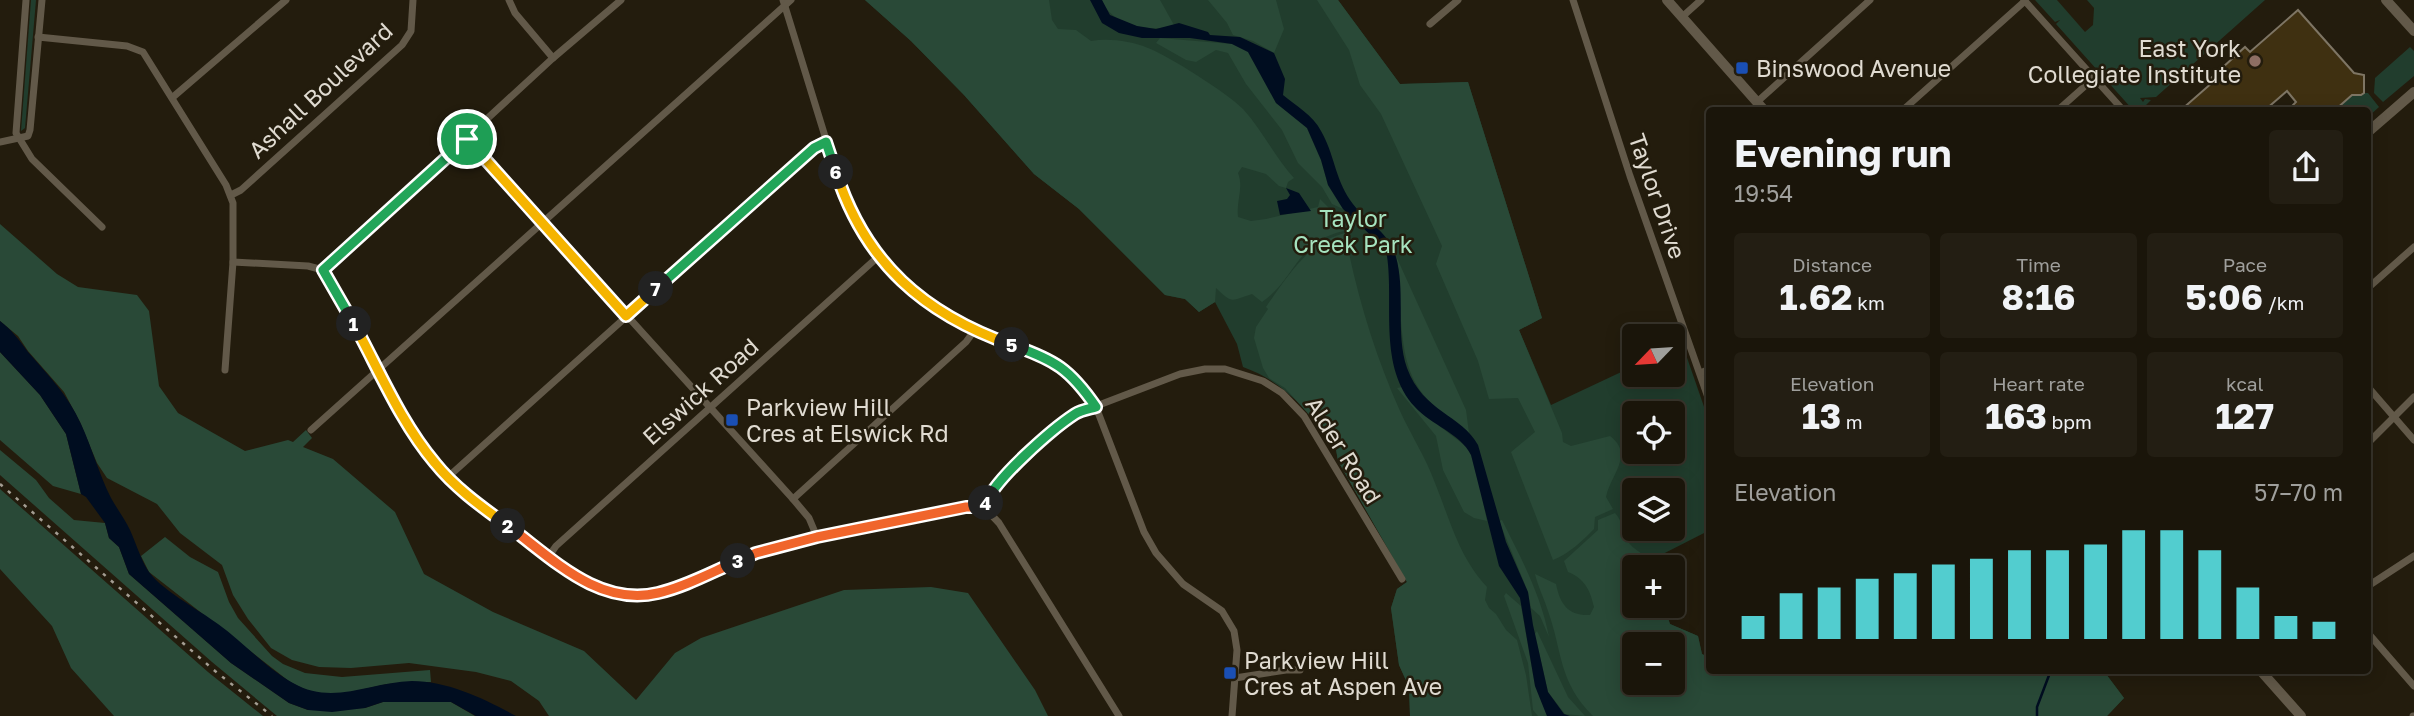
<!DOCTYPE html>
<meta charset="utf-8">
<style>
body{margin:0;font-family:"Golos Text",sans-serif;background:#231e13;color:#f1f3f6;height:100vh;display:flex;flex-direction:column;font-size:26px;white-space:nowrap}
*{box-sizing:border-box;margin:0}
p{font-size:23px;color:#9f9f9c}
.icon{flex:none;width:38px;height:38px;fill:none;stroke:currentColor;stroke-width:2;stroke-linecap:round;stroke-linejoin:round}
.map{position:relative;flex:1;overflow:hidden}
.drawer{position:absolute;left:1706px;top:107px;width:665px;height:567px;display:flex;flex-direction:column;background:#1a150a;border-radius:7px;box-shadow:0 4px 18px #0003,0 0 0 2px #38342b}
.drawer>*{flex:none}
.needle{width:46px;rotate:245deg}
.buttons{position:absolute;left:1622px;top:324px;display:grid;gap:14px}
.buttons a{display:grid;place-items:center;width:63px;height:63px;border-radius:7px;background:#1a150a;box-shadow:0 4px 18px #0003,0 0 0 2px #38342b;font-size:35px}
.pin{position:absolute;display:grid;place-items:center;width:60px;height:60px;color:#fff;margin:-30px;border:4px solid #fff;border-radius:50%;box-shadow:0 2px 7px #0007}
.km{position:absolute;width:35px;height:35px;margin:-18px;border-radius:50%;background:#222;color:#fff;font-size:19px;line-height:35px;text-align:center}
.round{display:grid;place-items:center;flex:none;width:74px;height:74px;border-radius:7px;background:#231e13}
.overview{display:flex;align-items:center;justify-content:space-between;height:119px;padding:0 28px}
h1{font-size:38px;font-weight:700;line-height:52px}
.figures{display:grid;grid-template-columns:repeat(3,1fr);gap:10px;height:119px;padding:7px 28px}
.figures div{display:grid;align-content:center;border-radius:7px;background:#231e13;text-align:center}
.figures b{font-size:35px;font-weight:700}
.figures small{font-size:19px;font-weight:400}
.figures p{font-size:19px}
.chart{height:196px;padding:14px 28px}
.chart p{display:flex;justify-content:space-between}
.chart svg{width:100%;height:126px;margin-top:7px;stroke:#52cdcf;stroke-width:6}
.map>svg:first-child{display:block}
.green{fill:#213d2d;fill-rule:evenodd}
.forest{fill:#294937;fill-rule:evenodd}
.water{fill:#000d20}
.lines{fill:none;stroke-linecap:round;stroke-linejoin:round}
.stream{stroke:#000d20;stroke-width:2.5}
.building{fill:#3f3011;stroke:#7e7564;stroke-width:2}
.street{stroke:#625949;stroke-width:7}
.secondary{stroke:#625949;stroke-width:10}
.rail{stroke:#a49e93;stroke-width:2.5;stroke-dasharray:3.5 7;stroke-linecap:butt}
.split-1-casing{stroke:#fff;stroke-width:14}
.split-2-casing{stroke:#fff;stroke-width:14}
.split-3-casing{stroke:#fff;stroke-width:14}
.split-4-casing{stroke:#fff;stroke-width:14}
.split-5-casing{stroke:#fff;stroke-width:14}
.split-6-casing{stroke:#fff;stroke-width:14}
.split-7-casing{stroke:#fff;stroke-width:14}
.split-8-casing{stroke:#fff;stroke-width:14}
.split-1{stroke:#22a559;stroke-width:9}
.split-2{stroke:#f5b400;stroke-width:9}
.split-3{stroke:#f0652b;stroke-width:9}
.split-4{stroke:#f0652b;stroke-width:9}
.split-5{stroke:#22a559;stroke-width:9}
.split-6{stroke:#f5b400;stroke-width:9}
.split-7{stroke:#22a559;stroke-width:9}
.split-8{stroke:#f5b400;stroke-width:9}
.education-dot{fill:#8d6e63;stroke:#231c0d;stroke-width:2.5}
.transit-dot{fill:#1a4fb4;stroke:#231c0d;stroke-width:2.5}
.labels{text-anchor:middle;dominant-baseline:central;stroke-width:5;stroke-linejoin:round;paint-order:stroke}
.poi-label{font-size:23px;fill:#e0dbd1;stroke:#231c0d;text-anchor:start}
.street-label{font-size:23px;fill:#e0dbd1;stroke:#231c0d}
.park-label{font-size:23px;fill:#a6e3bf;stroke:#231c0d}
</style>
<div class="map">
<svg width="2414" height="716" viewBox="0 0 2414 716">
<rect width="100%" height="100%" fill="#231c0d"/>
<g class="green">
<polygon points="31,0 36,0 25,128 21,131"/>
<path d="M865 0H1338L1400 84 1468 82 1542 318 1519 330 1551 405 1634 366V374H1673V353L1684 349 1710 424V530L1651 560 1653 567H1634V606H1664L1670 624 1698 636 1702 654 1710 658V670H2103L2124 698 2107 716H1410L1409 687 1399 665 1391 608 1397 589 1407 582 1338 461 1334 438C1303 409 1285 382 1243 367L1237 344 1215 302 1199 312 1185 299 1165 295 1079 209 1034 174 964 95 911 41ZM1634 413H1673V452H1634ZM1634 490H1673V528H1634ZM1634 644H1673V682H1634Z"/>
<polygon points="2035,0 2057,0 2085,32 2093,25 2094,8 2087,0 2265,0 2156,97 2140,98 2143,102 2145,99 2151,100 2146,105 2151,110 2133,110 2056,24 2060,20 2055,22"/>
<polygon points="2410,47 2414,51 2414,76 2383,102 2374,93 2375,78"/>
<polygon points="2364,93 2368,93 2379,107 2368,117 2368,110 2335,110 2352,95 2361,95"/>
</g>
<g class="forest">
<path d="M865 0H1049L1052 20 1058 29 1076 30 1091 41C1109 38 1131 41 1148 48 1169 56 1227 93 1243 109 1262 130 1275 157 1294 178L1288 182 1286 188 1279 186 1266 174 1242 167 1238 173C1244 188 1236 201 1238 217L1251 221 1266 219 1318 207 1320 199 1332 211 1344 231C1296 241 1296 279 1262 302L1252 294C1230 301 1233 304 1216 288L1215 302 1199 312 1185 299 1165 295 1079 209 1034 174 964 95 911 41Z"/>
<path d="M1102 0H1160L1174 25C1151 34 1109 24 1102 0Z"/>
<polygon points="1208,0 1276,0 1284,29 1274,53 1253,41 1233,35 1227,23"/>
<path d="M1317 0H1338L1400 84 1468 82 1542 318 1519 330 1562 433 1563 442 1571 446 1610 436C1635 455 1610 475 1606 497L1613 509 1595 517 1594 529C1582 541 1570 553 1553 560L1511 452 1535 432 1518 398 1489 399 1478 361 1436 264 1442 246 1381 114 1360 85 1349 50Z"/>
<polygon points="1160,38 1232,44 1248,52 1276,103 1307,128 1321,160 1328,185 1343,209 1332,204 1322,187 1298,163 1282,130 1246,84 1228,53 1216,50 1196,62 1186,60 1156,43"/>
<polygon points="0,224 57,274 78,287 137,295 149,311 159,386 178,413 245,451 288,440 293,442 306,430 312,438 303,447 333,459 395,512 424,574 493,612 584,651 636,700 675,653 701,638 844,590 931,587 968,593 1035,690 1048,716 549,716 539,701 511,681 476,672 409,663 351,668 319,667 292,660 271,648 248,619 233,595 222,565 180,533 157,504 107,478 97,463 80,422 64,392 28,351 18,336 0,321"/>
<path d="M1345 233C1356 293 1375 355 1400 411 1411 435 1426 458 1435 483 1450 520 1459 557 1487 587L1485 600 1489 608 1496 614 1506 630 1517 640 1526 675 1532 716H1410L1409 687 1399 665 1391 608 1397 589 1407 582 1338 461 1334 438 1321 428 1285 388 1269 378 1263 368 1254 338 1256 327 1268 309 1266 307C1287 277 1308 242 1345 233Z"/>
<path d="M1396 256 1466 410 1469 433C1411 394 1404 374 1400 306 1399 289 1400 272 1396 256Z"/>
<polygon points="0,352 40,395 66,434 81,494 53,486 0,440"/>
<polygon points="1402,387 1416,408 1468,448 1475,464 1487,521 1474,518 1464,512 1443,470 1436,436 1397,388"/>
<polygon points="0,450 36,480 49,498 74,520 105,523 109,538 119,547 129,574 231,663 289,703 308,710 365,708 383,702 451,702 475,716 277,716 212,662 0,475"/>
<polygon points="0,489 208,672 263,716 114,716 71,668 52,626 0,569"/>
<path d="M1615 513C1624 522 1621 534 1629 543 1637 553 1649 555 1653 567H1634V606H1664L1670 624 1698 636 1702 654 1710 658V670H2103L2124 698 2107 716H1593C1558 681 1563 653 1548 611 1544 598 1538 587 1535 574L1556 584C1560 604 1568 616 1590 615L1594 607C1590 590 1585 579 1568 572L1564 561 1598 530V520ZM1634 644H1673V682H1634Z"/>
<path d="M1502 520C1521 558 1541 595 1549 637L1540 616 1531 608 1528 592 1499 521Z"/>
<polygon points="165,537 190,557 218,572 229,602 238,618 272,656 283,664 305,673 342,677 430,670 431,682 387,684 342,694 319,694 304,689 290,682 149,572 141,556"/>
<polygon points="1506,593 1521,606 1535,686 1547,716 1538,716 1533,710 1528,663 1504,596"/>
<polygon points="1537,631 1568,697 1585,716 1565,714 1548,692 1535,634"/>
</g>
<g class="water">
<path d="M1090 0H1102L1110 15 1137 26 1156 29 1179 23 1208 32 1210 35 1240 37 1274 53 1285 79 1283 95C1296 106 1313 115 1321 131 1334 153 1335 178 1350 200 1363 220 1389 231 1396 257 1406 293 1395 333 1407 368 1423 412 1462 415 1478 445L1506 542 1528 592 1533 625 1548 692 1564 714 1570 716H1547L1535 686 1520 598 1499 566 1471 455C1460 433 1431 425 1415 407 1378 367 1394 304 1387 256L1382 246 1343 209 1328 185 1321 160 1307 128 1276 103 1248 52 1232 44 1190 38H1142L1119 33 1102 23Z"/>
<polygon points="1286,188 1299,193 1311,211 1280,215 1277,201 1287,199 1290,195"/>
<path d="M0 321C12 330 19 340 28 352 48 375 68 395 81 424 92 448 99 474 111 498 117 509 125 519 130 530 136 543 140 557 147 569 159 589 198 609 218 624 243 642 266 668 293 683 333 706 370 682 412 681 448 681 485 699 516 716H476L451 702H383L365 708 332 712 308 710 289 703 231 663 129 574 119 547 109 538 105 523 86 497 81 494 66 434 40 395 0 352Z"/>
</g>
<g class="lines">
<polyline class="stream" points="2037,716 2037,707 2051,670"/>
</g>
<polygon class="building" points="2298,10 2354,73 2364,75 2364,93 2361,95 2352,95 2335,110 2297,110 2293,105 2296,102 2287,91 2265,110 2181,110 2213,82 2210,79 2245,47 2250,52"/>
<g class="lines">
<g class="street">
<polyline points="26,0 16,133 32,159 102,227"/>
<polyline points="509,0 515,13 553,58"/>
<polyline points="783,0 840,185 863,233 902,282 926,303 974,331 1044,356 1077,380 1096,407 1144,532 1156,553 1183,584 1222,611 1234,631 1237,650 1232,716"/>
<polyline points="1573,0 1630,176 1710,403"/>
<polyline points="2024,0 2123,110"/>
<polyline points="1682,17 1701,0"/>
<polyline points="1430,24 1458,0"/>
<polyline points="38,37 127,46 143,52 226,185 233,203 233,262 225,370"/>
<polyline points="173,97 286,0"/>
<polyline points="1757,102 1870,0"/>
<polyline points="1903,110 2025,1"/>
<polyline points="2058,110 2094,78"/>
<polyline points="467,139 793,499 809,518 817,537"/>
<polyline points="0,142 28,136 30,130 42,0"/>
<polyline points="231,195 241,190 402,45 411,31 413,0"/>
<path d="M233 262 308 266 323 270C335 285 343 304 352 320 375 363 396 410 425 450 452 489 583 594 629 596 675 599 717 566 759 552 826 531 898 522 966 507H984L999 523 1119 716"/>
<polyline points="323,270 553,58 621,0"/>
<polyline points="2368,288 2414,247"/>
<polyline points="1700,373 1710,369"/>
<polyline points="2368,387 2414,440"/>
<polyline points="311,430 791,0"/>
<polyline points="2368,443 2414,397"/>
<polyline points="448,477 814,148 826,142"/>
<polyline points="793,499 966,342 974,331"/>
<polyline points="984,507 997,484 1078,413 1180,374 1205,369 1225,369 1263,381 1282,393 1304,416 1402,579"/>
<polyline points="549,556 556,546 879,256"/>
<polyline points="2368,586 2414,556"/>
<polyline points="2368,633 2414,686"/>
<polyline points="1235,678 1286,670 1300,670"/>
<polyline points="2413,716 2414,716"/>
</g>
<g class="secondary">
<polyline points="1667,0 1764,110"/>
<polyline points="2386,0 2414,31"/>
<polyline points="2368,132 2414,92"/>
<polyline points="2260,670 2301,716"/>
</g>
<polyline class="rail" points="0,484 215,671 272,716"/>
</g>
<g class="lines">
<defs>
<polyline id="split-1" points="354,324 323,270 467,139"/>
<path id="split-2" d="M354 324C379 370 401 423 435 463 455 488 482 507 508 526"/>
<path id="split-3" d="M508 526C552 558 598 607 658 593 685 587 712 572 738 561"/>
<polyline id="split-4" points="738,561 756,553 817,537 966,507 984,507 986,503"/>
<path id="split-5" d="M986 503C995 479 1052 429 1075 414 1081 410 1089 409 1096 407 1070 369 1055 360 1012 345"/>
<path id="split-6" d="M836 172C865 263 924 314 1012 345"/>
<polyline id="split-7" points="656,289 814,148 826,142 836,172"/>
<polyline id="split-8" points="467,139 626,316 656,289"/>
</defs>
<use href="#split-1" class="split-1-casing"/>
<use href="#split-2" class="split-2-casing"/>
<use href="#split-3" class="split-3-casing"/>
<use href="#split-4" class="split-4-casing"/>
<use href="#split-5" class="split-5-casing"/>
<use href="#split-6" class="split-6-casing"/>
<use href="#split-7" class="split-7-casing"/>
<use href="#split-8" class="split-8-casing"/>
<use href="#split-1" class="split-1"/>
<use href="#split-2" class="split-2"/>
<use href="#split-3" class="split-3"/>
<use href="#split-4" class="split-4"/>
<use href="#split-5" class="split-5"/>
<use href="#split-6" class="split-6"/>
<use href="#split-7" class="split-7"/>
<use href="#split-8" class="split-8"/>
</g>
<circle class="education-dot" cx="2255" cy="61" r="7"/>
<g class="transit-dot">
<rect x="1735" y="61" width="14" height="14" rx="3.5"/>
<rect x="725" y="413" width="14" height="14" rx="3.5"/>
<rect x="1223" y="666" width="14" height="14" rx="3.5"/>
</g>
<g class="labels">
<g class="poi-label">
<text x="2241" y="48" text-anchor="end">East York<tspan x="2241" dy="26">Collegiate Institute</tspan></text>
<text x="1756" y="68">Binswood Avenue</text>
<text x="746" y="407">Parkview Hill<tspan x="746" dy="26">Cres at Elswick Rd</tspan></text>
<text x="1244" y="660">Parkview Hill<tspan x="1244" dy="26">Cres at Aspen Ave</tspan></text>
</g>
<g class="street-label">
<text transform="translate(320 90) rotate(-43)">Ashall Boulevard</text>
<text transform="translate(1658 196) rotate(71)">Taylor Drive</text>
<text transform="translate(700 391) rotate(-42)">Elswick Road</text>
<text transform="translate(1344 450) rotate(58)">Alder Road</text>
</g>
<g class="park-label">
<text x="1353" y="218">Taylor<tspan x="1353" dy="26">Creek Park</tspan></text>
</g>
</g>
</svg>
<div class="buttons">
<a><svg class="needle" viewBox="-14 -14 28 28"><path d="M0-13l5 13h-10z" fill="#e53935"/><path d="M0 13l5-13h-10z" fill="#9f9f9c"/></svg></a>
<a><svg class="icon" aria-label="locate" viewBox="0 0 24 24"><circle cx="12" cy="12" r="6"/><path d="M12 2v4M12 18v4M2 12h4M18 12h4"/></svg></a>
<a><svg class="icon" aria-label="layers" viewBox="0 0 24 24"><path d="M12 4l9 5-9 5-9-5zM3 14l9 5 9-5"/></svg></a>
<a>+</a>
<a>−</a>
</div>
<div class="pin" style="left:467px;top:139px;background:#1e9e55"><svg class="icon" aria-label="arrive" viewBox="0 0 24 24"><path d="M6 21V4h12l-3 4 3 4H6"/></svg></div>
<b class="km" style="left:354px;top:324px">1</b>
<b class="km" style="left:508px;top:526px">2</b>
<b class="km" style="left:738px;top:561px">3</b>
<b class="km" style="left:986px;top:503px">4</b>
<b class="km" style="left:1012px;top:345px">5</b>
<b class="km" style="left:836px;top:172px">6</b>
<b class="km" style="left:656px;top:289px">7</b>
<section class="drawer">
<div class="overview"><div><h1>Evening run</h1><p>19:54</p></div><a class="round"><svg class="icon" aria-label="share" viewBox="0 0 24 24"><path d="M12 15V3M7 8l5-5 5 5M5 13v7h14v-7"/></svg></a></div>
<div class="figures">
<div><p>Distance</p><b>1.62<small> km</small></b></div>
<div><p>Time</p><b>8:16</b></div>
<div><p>Pace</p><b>5:06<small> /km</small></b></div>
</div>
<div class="figures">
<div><p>Elevation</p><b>13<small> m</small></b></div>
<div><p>Heart rate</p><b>163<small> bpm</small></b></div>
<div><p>kcal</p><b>127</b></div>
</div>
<div class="chart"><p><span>Elevation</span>57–70 m</p>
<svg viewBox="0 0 160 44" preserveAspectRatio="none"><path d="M5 44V36M15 44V28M25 44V26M35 44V23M45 44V21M55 44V18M65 44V16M75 44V13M85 44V13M95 44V11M105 44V6M115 44V6M125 44V13M135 44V26M145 44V36M155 44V38"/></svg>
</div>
</section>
</div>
